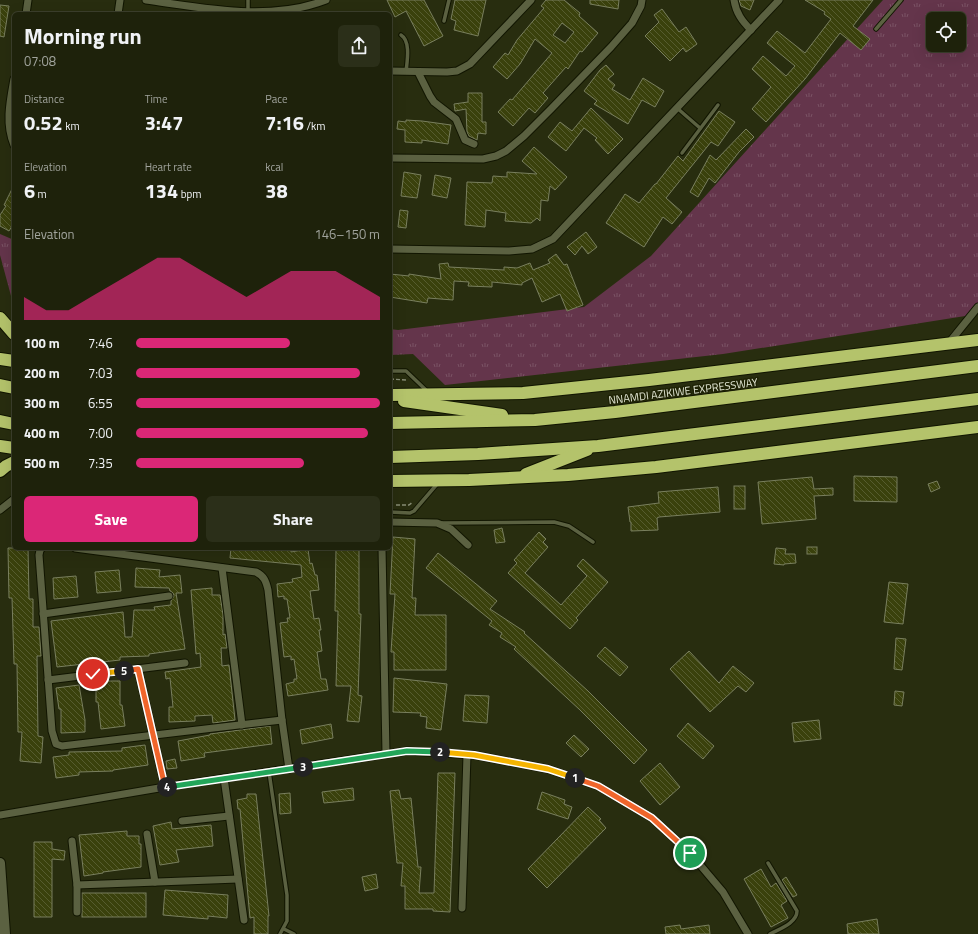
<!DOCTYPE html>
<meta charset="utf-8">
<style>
body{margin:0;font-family:"Titillium Web",sans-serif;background:#2b2f19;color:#f1f3f6;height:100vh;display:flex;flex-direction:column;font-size:15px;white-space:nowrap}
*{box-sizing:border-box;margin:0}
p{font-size:13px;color:#a1a49d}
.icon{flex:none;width:22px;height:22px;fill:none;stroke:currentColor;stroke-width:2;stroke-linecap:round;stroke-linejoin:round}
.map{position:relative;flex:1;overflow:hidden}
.panel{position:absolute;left:12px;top:12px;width:380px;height:538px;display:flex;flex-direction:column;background:#1e220b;border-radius:6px;box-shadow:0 4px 16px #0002,0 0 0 1px #3c3f2c}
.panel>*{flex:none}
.fabs{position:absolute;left:926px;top:12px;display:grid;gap:8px}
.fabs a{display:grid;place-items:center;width:40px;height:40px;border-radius:6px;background:#1e220b;box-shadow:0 4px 16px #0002,0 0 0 1px #3c3f2c;font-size:20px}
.pin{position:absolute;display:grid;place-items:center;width:34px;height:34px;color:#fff;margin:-17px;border:2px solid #fff;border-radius:50%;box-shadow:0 1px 4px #0007}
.km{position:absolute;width:20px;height:20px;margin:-10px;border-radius:50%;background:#222;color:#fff;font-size:11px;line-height:20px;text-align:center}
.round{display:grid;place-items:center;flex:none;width:42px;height:42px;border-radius:6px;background:#2b2f19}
.overview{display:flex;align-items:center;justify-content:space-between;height:68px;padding:0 12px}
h1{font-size:22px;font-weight:700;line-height:30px}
.stats{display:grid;grid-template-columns:repeat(3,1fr);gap:6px;height:68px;padding:4px 12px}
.stats div{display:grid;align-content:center}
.stats b{font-size:20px;font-weight:700}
.stats small{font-size:11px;font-weight:400}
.stats p{font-size:11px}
.chart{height:112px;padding:8px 12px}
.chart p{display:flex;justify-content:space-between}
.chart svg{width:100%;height:72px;margin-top:4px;fill:#db2777;opacity:.7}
.action{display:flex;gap:8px;margin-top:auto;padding:8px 12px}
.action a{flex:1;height:46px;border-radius:6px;background:#db2777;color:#fff;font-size:16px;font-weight:700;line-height:46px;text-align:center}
.action a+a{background:#2b2f19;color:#f1f3f6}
ul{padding:0 12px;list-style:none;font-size:13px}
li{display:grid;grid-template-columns:64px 48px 1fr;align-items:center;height:30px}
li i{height:10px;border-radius:5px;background:#db2777}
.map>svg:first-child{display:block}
.grass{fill:url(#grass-tufts);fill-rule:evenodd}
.building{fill:url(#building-back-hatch);stroke:#797f5e;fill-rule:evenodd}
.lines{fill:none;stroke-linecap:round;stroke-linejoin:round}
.lane-casing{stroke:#111500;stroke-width:5.5}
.street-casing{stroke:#111500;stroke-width:9}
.secondary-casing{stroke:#111500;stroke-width:12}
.highway-casing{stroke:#111500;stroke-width:14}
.path{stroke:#888d75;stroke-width:1.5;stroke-dasharray:4 2;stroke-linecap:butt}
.lane{stroke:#5b6141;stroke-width:3.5}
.street{stroke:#5b6141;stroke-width:7}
.secondary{stroke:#5b6141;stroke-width:10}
.highway{stroke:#b4c36b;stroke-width:12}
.split-1-casing{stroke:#fff;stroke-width:8}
.split-2-casing{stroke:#fff;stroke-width:8}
.split-3-casing{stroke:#fff;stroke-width:8}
.split-4-casing{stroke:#fff;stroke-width:8}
.split-5-casing{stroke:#fff;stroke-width:8}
.split-6-casing{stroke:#fff;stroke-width:8}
.split-1{stroke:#f0652b;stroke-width:5}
.split-2{stroke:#f5b400;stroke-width:5}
.split-3{stroke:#22a559;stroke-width:5}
.split-4{stroke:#22a559;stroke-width:5}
.split-5{stroke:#f0652b;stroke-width:5}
.split-6{stroke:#f5b400;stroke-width:5}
.labels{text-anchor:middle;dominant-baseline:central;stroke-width:3;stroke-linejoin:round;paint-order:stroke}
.street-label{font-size:11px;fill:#e4e8d6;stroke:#1f2305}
</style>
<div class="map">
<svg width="978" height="934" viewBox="0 0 978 934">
<defs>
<pattern id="grass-tufts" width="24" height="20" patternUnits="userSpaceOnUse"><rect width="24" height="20" fill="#64354b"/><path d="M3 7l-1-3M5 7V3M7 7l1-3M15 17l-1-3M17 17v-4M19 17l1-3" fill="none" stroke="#7a5264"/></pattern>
<pattern id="building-back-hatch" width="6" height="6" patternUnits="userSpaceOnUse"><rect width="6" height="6" fill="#3a410c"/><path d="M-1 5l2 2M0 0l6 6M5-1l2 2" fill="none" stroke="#565c2f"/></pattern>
</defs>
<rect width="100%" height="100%" fill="#282d0f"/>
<g class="grass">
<path d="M883 0H978V314L723 354 445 385 413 354 390 355V329L398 330 584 307 651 256ZM933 19H959V45H933Z"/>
<polygon points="0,234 14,240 14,307 0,255"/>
</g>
<g class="building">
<polygon points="387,0 424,0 443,36 424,46 406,11 395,17"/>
<polygon points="455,0 486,0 478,36 454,30 456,21 451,19"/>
<path d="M546 0H564L580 13 579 16 598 33 582 52 580 51 568 69 566 67 543 93 548 98 535 113 529 108 513 126 498 112 510 99 512 100 552 53 535 39 520 64 507 79 493 67 505 53 508 55 517 40 544 8 541 6ZM562 23 574 32 565 43 553 35Z"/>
<polygon points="590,0 619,0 618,9 590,4"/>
<polygon points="739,0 754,0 750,10 741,6"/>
<polygon points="805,0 873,0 853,26 870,39 861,50 840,33 805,79 766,122 752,109 771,87 752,69 763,56 786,76 795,66 767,43 777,31 805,53 831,19 824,14 825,12"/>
<polygon points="0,5 9,6 4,37 0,36"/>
<polygon points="662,9 679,32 686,27 697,44 686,52 683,48 670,61 645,36 659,22 654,15"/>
<polygon points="606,65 614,74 608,79 615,85 612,89 630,100 643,78 664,91 655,107 642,100 628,124 594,104 597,101 584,91 600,70"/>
<polygon points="468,93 482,93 482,122 486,122 486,134 478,133 477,140 469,136 467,132 466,109 455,111 454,104 468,102"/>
<polygon points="591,108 623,139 608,154 595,140 597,138 584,128 566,151 548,137 560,122 572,131"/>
<polygon points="719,111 735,122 718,146 711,142 666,198 682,212 672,224 663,217 644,247 606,223 625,194 639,203 655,184 656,184 678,156 683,161"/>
<polygon points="406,120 422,121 451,125 448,144 422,140 422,143 405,142 405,130 397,129 398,121 406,122"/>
<polygon points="746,129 754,137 739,152 715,183 709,178 698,197 690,192 710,155 716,160"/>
<polygon points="534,147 567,177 555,190 550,186 548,201 541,200 540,221 537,218 531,223 505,221 506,213 486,210 485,227 465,225 467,182 492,183 493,176 507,177 507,172 537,174 522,161"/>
<polygon points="404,172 421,175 417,198 401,196"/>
<polygon points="435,175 451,178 447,198 432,195"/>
<polygon points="14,185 14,223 9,231 0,226 0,215 6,206 4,205"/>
<polygon points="400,210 408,211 406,228 398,227"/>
<polygon points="586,232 597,247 588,254 582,246 575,255 567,247"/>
<polygon points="556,254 564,265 567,264 583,305 567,311 560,294 542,302 532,278 522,283 522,285 492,282 492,287 468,286 469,282 454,281 453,300 428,298 427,303 390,297 390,274 409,276 409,274 441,279 439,264 448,263 449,267 504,270 504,267 517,268 530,263 533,270 550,263 548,260"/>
<polygon points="854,476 897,477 897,502 854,501"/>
<polygon points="812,477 814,489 833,488 833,495 814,496 816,519 762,524 758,482"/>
<polygon points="937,481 940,488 931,492 928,484"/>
<rect x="734" y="486" width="11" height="23"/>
<polygon points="718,487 720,512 659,517 657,518 658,530 631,531 631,522 630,522 628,507 659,503 658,492"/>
<polygon points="502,528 505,542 496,543 494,530"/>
<polygon points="539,532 546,539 543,542 548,547 525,573 561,605 587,576 577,566 583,559 608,582 576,618 578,620 570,629 508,573 517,563 514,560"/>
<polygon points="393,537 415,539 412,598 416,598 415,615 446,615 446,670 394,670 394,652 391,652 395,594 390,594"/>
<rect x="807" y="547" width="10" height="7"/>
<polygon points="8,548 28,548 29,599 33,599 33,627 39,627 41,656 37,656 38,736 43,737 41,763 20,761 22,732 18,732 17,664 14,664 12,598 9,598"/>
<polygon points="231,548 291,548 291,552 308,549 310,564 312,563 315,575 317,575 319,590 310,591 314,619 319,618 321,630 319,630 322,651 317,652 321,679 326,679 328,690 288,696 286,684 294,682 294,679 297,679 294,659 291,660 291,656 284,657 280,623 288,622 287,618 290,618 287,599 284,599 284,596 278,597 277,584 293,582 292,579 302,577 301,565 230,558"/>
<polygon points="336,548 359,548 359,614 361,614 358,695 362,696 359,722 347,721 351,686 336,686 338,611 335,611"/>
<polygon points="776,548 786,549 785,554 795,554 796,563 784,564 784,565 774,564"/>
<polygon points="438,553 497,601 490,609 525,632 524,633 588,691 647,750 634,764 580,710 514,649 516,647 500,637 502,633 489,625 492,621 426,568"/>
<polygon points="136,568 160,570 159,577 180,575 182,593 176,593 185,649 149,654 149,656 120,657 120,660 57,667 51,621 123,612 125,637 132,637 134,610 155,610 154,607 171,605 171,601 174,596 173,593 170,591 169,588 135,587"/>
<polygon points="119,570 121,591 97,593 95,572"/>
<polygon points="76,576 78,597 54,599 53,578"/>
<polygon points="889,582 908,584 903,624 884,622"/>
<polygon points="212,588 212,595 220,595 223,615 223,635 225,634 227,648 221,648 222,666 229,665 235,720 213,723 212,715 195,716 195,721 169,722 169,707 173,707 170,678 166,679 165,672 201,667 200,653 196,654 191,590"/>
<polygon points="896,638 906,639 902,670 894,669"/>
<polygon points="605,647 628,667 620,676 597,656"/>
<polygon points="689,651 719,683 733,666 754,683 746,692 738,686 710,712 670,669"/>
<polygon points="394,678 447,684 441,730 426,728 427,717 420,716 421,713 393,712"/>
<polygon points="96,681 120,681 120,705 122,705 125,726 101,729 98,702 96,702"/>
<polygon points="79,685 85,720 85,732 61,733 61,709 59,709 56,688"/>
<polygon points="895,691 904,692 902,706 894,705"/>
<polygon points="465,695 489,696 487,723 463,721"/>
<polygon points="819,720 821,739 794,742 792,723"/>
<polygon points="688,723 714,746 703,759 677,736"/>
<polygon points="331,724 333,738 302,744 300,730"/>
<polygon points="270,726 272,744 204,753 205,757 181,761 178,741 210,735 210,734"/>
<polygon points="574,735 589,749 581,757 566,743"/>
<polygon points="145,745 148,765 113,770 113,771 79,772 79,775 56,778 53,757 69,755 69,752 122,751 122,748"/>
<polygon points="175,759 177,768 167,769 166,761"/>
<polygon points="660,763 680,787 660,805 640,781"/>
<polygon points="438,773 455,773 450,912 433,911 433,909 405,909 405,886 401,886 403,863 397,863 390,791 399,790 401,799 411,798 418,867 421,867 419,893 434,893"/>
<polygon points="353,788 354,800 324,803 322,792"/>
<polygon points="542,792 565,800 564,804 572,807 568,819 537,809"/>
<polygon points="290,793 291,813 280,814 279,794"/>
<polygon points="247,794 256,794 269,916 268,916 268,934 254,934 254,917 250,918 240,809 238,809 237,800 247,798"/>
<polygon points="588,807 601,819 599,820 606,828 547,888 528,869"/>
<polygon points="171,822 172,829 211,825 213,846 176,850 179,862 160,865 153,826"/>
<polygon points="127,831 127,836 139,836 139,844 141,844 141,867 103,872 103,873 84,876 79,835"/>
<polygon points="34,842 52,842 52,849 65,851 64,860 52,859 52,917 34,917"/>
<polygon points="761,869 771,887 776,883 787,901 781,905 788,918 771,927 744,879"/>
<polygon points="376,874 378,888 365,891 362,877"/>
<polygon points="786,877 797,895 793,897 782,880"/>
<polygon points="165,890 228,895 227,918 208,916 208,919 163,915"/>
<rect x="82" y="893" width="64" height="24"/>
<polygon points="877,919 879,934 848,934 847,924"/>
<polygon points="680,925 681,929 709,925 710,934 666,934 665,927"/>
</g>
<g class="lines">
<defs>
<g id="lane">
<polyline points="248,0 248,11"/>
<polyline points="444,21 449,0"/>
<polyline points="876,29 901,0"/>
<path d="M401 35C411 41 407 62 406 72"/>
<polyline points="677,108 700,128"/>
<polyline points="682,153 718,105"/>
<polyline points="390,371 406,371 427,391"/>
<polyline points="390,512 410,513 414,511 438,483"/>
<polyline points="442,523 554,522 569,526 593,542"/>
<polyline points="269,772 287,895 287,921 280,934"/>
<path d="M768 863 797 911C797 923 779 929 770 934"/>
<polyline points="284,929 294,934"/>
</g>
<g id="street">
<path d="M146 0C204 8 269 22 326 0"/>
<path d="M734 0C736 13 742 21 751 30"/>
<polyline points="26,14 28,0"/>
<polyline points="118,14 120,0"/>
<polyline points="390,71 447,72 457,71 470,64 531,0"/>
<polyline points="418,72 430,96 434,102 456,119 465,140 474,144"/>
<path d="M14 79C10 101 5 124 14 145"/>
<polyline points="390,158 483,159 496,156 506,151 524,136 551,109 611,47 632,23 641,6 642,0"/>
<polyline points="390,249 509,251 532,249 553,239 779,0"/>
<polyline points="948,344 978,307"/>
<polyline points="0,510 14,499"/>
<polyline points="390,522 437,523 451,529 468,545"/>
<polyline points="42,548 40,550 39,555 52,731 56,744 62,746 282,720"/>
<path d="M75 548 256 572C264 576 266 581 268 590L282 720 289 769"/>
<polyline points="382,548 386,754"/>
<polyline points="222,568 242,725"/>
<polyline points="43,614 169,596"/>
<polyline points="138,669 165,787"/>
<polyline points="48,680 185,663"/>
<polyline points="224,778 244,920"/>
<polyline points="0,815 165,787 407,751 474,755 548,769 598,786 652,818 690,853 723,892 748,934"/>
<polyline points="182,821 229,816"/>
<polyline points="147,834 155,882"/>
<polyline points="72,841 77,885 238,879"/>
<polyline points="462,908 467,755"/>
<polyline points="77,912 77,885"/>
</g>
<polyline id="secondary" points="0,863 5,934"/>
<g id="highway">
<polyline points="0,318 14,334"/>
<polyline points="0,359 14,361"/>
<polyline points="0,385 14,388"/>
<polyline points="390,395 523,393 649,380 978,340"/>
<polyline points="404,401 502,415"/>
<polyline points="0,421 14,424"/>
<polyline points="390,423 535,420 615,412 978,366"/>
<polyline points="0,446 14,448"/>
<polyline points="390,457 478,454 598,446 978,399"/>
<polyline points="0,471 6,466 14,462"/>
<polyline points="526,474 587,450"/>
<polyline points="390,481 469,480 568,475 656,467 978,427"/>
</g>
</defs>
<use href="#lane" class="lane-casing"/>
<use href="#street" class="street-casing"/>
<use href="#secondary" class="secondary-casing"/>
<use href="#highway" class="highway-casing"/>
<g class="path">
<polyline points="390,379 406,380"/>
<polyline points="396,505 409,505 413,502"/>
</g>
<use href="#lane" class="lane"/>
<use href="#street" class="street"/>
<use href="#secondary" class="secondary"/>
<use href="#highway" class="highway"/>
</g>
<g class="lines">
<defs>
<polyline id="split-1" points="575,778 598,786 652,818 690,853"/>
<polyline id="split-2" points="440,752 474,755 548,769 575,778"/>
<polyline id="split-3" points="303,767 407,751 440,752"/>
<polyline id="split-4" points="167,787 303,767"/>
<polyline id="split-5" points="124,671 138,669 165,787 167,787"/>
<polyline id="split-6" points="93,674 124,671"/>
</defs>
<use href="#split-1" class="split-1-casing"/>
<use href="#split-2" class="split-2-casing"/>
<use href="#split-3" class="split-3-casing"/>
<use href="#split-4" class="split-4-casing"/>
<use href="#split-5" class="split-5-casing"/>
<use href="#split-6" class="split-6-casing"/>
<use href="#split-1" class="split-1"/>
<use href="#split-2" class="split-2"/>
<use href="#split-3" class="split-3"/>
<use href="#split-4" class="split-4"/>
<use href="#split-5" class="split-5"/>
<use href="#split-6" class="split-6"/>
</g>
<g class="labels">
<g class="street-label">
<text transform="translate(683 391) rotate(-7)">NNAMDI AZIKIWE EXPRESSWAY</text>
</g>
</g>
</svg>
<div class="fabs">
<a><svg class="icon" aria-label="locate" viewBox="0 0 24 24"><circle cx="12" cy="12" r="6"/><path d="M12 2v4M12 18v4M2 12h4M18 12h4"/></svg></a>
</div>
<div class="pin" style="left:690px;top:853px;background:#1e9e55"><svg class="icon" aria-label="arrive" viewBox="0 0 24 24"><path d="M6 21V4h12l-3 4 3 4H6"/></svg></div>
<div class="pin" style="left:93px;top:674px;background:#d93025"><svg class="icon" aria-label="check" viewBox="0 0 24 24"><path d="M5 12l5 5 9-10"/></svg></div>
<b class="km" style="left:575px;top:778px">1</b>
<b class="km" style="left:440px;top:752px">2</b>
<b class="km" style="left:303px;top:767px">3</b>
<b class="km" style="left:167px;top:787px">4</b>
<b class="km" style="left:124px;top:671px">5</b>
<section class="panel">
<div class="overview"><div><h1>Morning run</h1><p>07:08</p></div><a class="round"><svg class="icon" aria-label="share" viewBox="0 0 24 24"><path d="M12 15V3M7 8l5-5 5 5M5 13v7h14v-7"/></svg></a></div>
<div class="stats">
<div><p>Distance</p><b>0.52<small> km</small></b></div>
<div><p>Time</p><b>3:47</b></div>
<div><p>Pace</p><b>7:16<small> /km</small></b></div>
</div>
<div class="stats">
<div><p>Elevation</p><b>6<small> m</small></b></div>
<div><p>Heart rate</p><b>134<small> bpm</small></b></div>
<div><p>kcal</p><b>38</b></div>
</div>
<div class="chart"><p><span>Elevation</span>146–150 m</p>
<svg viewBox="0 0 160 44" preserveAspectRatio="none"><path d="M0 44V30L10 38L20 38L30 30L40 22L50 14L60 6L70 6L80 14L90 22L100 30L110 22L120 14L130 14L140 14L150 22L160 30V44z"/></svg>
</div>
<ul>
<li><b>100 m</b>7:46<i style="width:63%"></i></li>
<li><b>200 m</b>7:03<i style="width:92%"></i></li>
<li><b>300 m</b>6:55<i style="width:100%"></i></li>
<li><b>400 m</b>7:00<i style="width:95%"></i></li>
<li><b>500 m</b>7:35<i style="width:69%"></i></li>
</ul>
<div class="action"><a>Save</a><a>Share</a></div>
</section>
</div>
